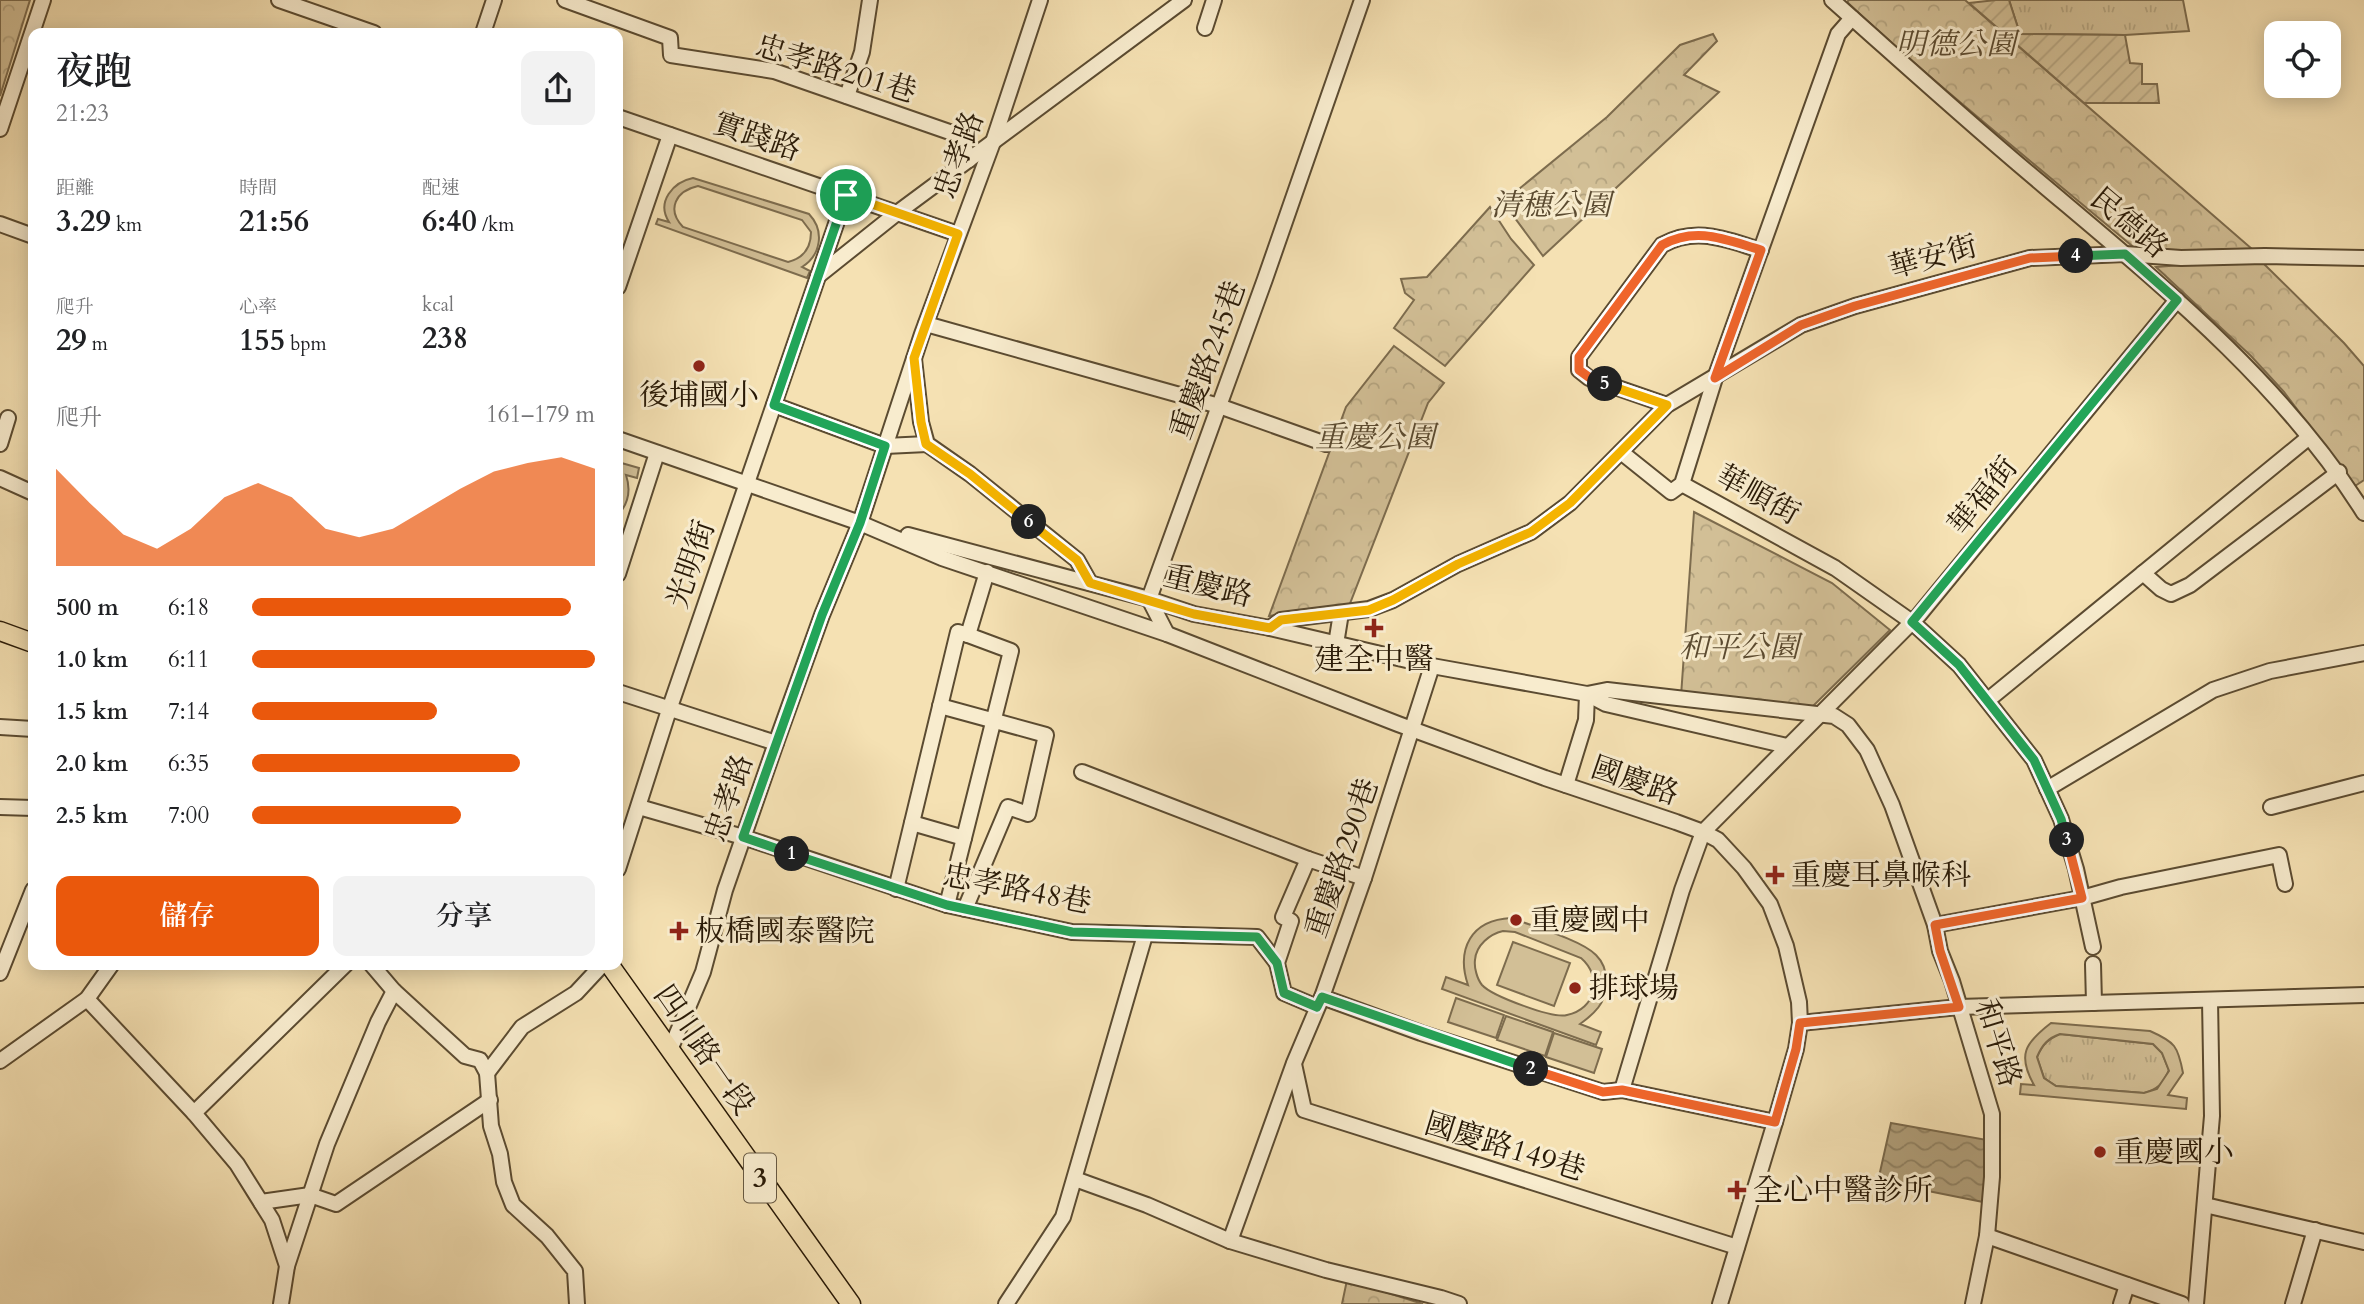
<!DOCTYPE html>
<html lang="zh-TW">
<meta charset="utf-8">
<style>
body{margin:0;font-family:Cardo,"Noto Serif TC",serif;background:#f2f2f2;color:#202124;height:100vh;display:flex;flex-direction:column;font-size:26px;white-space:nowrap}
*{box-sizing:border-box;margin:0}
p{font-size:23px;color:#757577}
.icon{flex:none;width:38px;height:38px;fill:none;stroke:currentColor;stroke-width:2;stroke-linecap:round;stroke-linejoin:round}
.map{position:relative;flex:1;overflow:hidden}
.drawer{position:absolute;left:28px;top:28px;width:595px;height:942px;display:flex;flex-direction:column;background:#fff;border-radius:14px;box-shadow:0 4px 18px #0003}
.drawer>*{flex:none}
.fabs{position:absolute;left:2264px;top:21px;display:grid;gap:14px}
.fabs a{display:grid;place-items:center;width:77px;height:77px;border-radius:14px;background:#fff;box-shadow:0 4px 18px #0003;font-size:35px}
.pin{position:absolute;display:grid;place-items:center;width:60px;height:60px;color:#fff;margin:-30px;border:4px solid #fff;border-radius:50%;box-shadow:0 2px 7px #0007}
.km{position:absolute;width:35px;height:35px;margin:-18px;border-radius:50%;background:#222;color:#fff;font-size:19px;line-height:35px;text-align:center}
.round{display:grid;place-items:center;flex:none;width:74px;height:74px;border-radius:14px;background:#f2f2f2}
.overview{display:flex;align-items:center;justify-content:space-between;height:119px;padding:0 28px}
h1{font-size:38px;font-weight:600;line-height:52px}
.stats{display:grid;grid-template-columns:repeat(3,1fr);gap:10px;height:119px;padding:7px 28px}
.stats div{display:grid;align-content:center}
.stats b{font-size:30px;font-weight:600}
.stats small{font-size:19px;font-weight:400}
.stats p{font-size:19px}
.chart{height:196px;padding:14px 28px}
.chart p{display:flex;justify-content:space-between}
.chart svg{width:100%;height:126px;margin-top:7px;fill:#ea580c;opacity:.7}
.cta{display:flex;gap:14px;margin-top:auto;padding:14px 28px}
.cta a{flex:1;height:80px;border-radius:14px;background:#ea580c;color:#fff;font-size:28px;font-weight:600;line-height:80px;text-align:center}
.cta a+a{background:#f2f2f2;color:#202124}
ul{padding:0 28px;list-style:none;font-size:23px}
li{display:grid;grid-template-columns:112px 84px 1fr;align-items:center;height:52px}
li i{height:18px;border-radius:9px;background:#ea580c}
.map>svg:first-child{display:block}
.grass{fill:url(#grass-tufts);stroke:#7d6c4e;stroke-width:2}
.park{fill:url(#park-crowns);stroke:#7d6c4e;stroke-width:2}
.garden{fill:url(#garden-furrows);stroke:#7d6c4e;stroke-width:2}
.pitch{fill:#d2bf96;stroke:#7d6c4e;stroke-width:2;fill-rule:evenodd}
.water{fill:url(#water-waves);stroke:#79684a;stroke-width:2}
.lines{fill:none;stroke-linecap:round;stroke-linejoin:round}
.minor-casing{stroke:#5b4b31;stroke-width:18}
.major-casing{stroke:#281906;stroke-width:21}
.minor{stroke:#f8ecce;stroke-width:14}
.major{stroke:#f5e1b3;stroke-width:18}
.split-1-casing{stroke:#fff;stroke-width:14}
.split-2-casing{stroke:#fff;stroke-width:14}
.split-3-casing{stroke:#fff;stroke-width:14}
.split-4-casing{stroke:#fff;stroke-width:14}
.split-5-casing{stroke:#fff;stroke-width:14}
.split-6-casing{stroke:#fff;stroke-width:14}
.split-7-casing{stroke:#fff;stroke-width:14}
.split-1{stroke:#22a559;stroke-width:9}
.split-2{stroke:#22a559;stroke-width:9}
.split-3{stroke:#f0652b;stroke-width:9}
.split-4{stroke:#22a559;stroke-width:9}
.split-5{stroke:#f0652b;stroke-width:9}
.split-6{stroke:#f5b400;stroke-width:9}
.split-7{stroke:#f5b400;stroke-width:9}
.poi-dot{fill:#8f2418;stroke:#f8ecce;stroke-width:2.5}
.labels{text-anchor:middle;dominant-baseline:central;stroke-width:6;stroke-linejoin:round;paint-order:stroke}
.shield{fill:#f8ecce;stroke:#665842;stroke-width:2}
.shield-label{font-size:28px;font-weight:bold;fill:#281906}
.park-label{font-size:30px;font-style:italic;fill:#5b4b31;stroke:#f8ecce}
.street-label{font-size:30px;fill:#281906;stroke:#f8ecce}
.poi-label{font-size:30px;fill:#281906;stroke:#f8ecce;text-anchor:start}
</style>
<div class="map">
<svg width="2364" height="1304" viewBox="0 0 2364 1304">
<defs>
<pattern id="grass-tufts" width="24" height="20" patternUnits="userSpaceOnUse" patternTransform="scale(1.75)"><rect width="24" height="20" fill="#d2bf96"/><path d="M3 7l-1-3M5 7V3M7 7l1-3M15 17l-1-3M17 17v-4M19 17l1-3" fill="none" stroke="#b4a480"/></pattern>
<pattern id="park-crowns" width="20" height="18" patternUnits="userSpaceOnUse" patternTransform="scale(1.75)"><rect width="20" height="18" fill="#d2bf96"/><path d="M2 6a3 3 0 1 1 6 0M12 15a3 3 0 1 1 6 0" fill="none" stroke="#b4a480"/></pattern>
<pattern id="garden-furrows" width="10" height="10" patternUnits="userSpaceOnUse" patternTransform="scale(1.75)"><rect width="10" height="10" fill="#d2bf96"/><path d="M-1 1l2-2M0 10L10 0M9 11l2-2" fill="none" stroke="#b4a480"/></pattern>
<pattern id="water-waves" width="16" height="10" patternUnits="userSpaceOnUse" patternTransform="scale(1.75)"><rect width="16" height="10" fill="#af9d78"/><path d="M0 5q4-4 8 0t8 0" fill="none" stroke="#8e7f60"/></pattern>
</defs>
<rect width="100%" height="100%" fill="#f5e1b3"/>
<filter id="stains"><feTurbulence type="fractalNoise" baseFrequency=".00286" numOctaves="4"/><feColorMatrix values="0 0 0 0 .2 0 0 0 0 .09 0 0 0 0 .02 0 0 0 .5 -.17"/></filter>
<radialGradient id="worn" r=".72"><stop offset=".6" stop-color="#630" stop-opacity="0"/><stop offset="1" stop-color="#630" stop-opacity=".3"/></radialGradient>
<g class="grass">
<polygon points="2009,0 2183,0 2189,31 2125,35 2020,34"/>
<path d="M2060 1034 2153 1044 2162 1053 2169 1070C2163 1084 2158 1089 2144 1093L2056 1086 2044 1078 2037 1057C2042 1045 2048 1039 2060 1034Z"/>
</g>
<g class="park">
<polygon points="0,0 30,0 0,96"/>
<path d="M1849 0H1965L2252 249 2138 251C2041 169 1940 89 1847 2Z"/>
<polygon points="1713,34 1717,41 1684,75 1719,92 1543,256 1503,202 1607,117 1680,45"/>
<polygon points="1490,207 1511,239 1534,265 1445,366 1394,328 1414,300 1405,293 1401,279 1427,277"/>
<polygon points="2207,263 2263,263 2344,343 2364,366 2364,480 2355,486 2284,392 2251,356 2156,267"/>
<polygon points="1394,346 1444,383 1428,403 1349,606 1269,616 1346,407"/>
<polygon points="1694,512 1832,583 1890,630 1810,709 1681,696"/>
<polygon points="1347,1280 1423,1304 1342,1304"/>
</g>
<polygon class="garden" points="1996,0 2009,0 2020,34 2125,35 2130,63 2142,64 2142,84 2157,84 2159,103 2084,103 1969,3"/>
<g class="pitch">
<path d="M693 178 809 214C825 231 821 255 802 267L810 271 807 278 656 224 658 219 669 222C656 202 673 182 693 178ZM698 186 802 220 811 232C811 248 804 258 788 262L683 227C666 209 676 191 698 186Z"/>
<path d="M618 462 639 468 637 478 626 475C631 490 629 503 618 515L620 491Z"/>
<path d="M1511 918C1532 926 1582 940 1596 955 1604 963 1607 974 1606 985 1606 1003 1594 1014 1580 1024L1601 1032 1596 1045 1442 989 1446 977 1468 985C1456 949 1471 920 1511 918ZM1503 931 1515 932 1581 958C1603 977 1596 1009 1567 1015 1553 1019 1492 996 1482 985 1477 979 1474 967 1475 960 1476 945 1490 934 1503 931Z"/>
<polygon points="1513,942 1570,963 1554,1006 1497,985"/>
<polygon points="1456,998 1504,1015 1496,1038 1448,1022"/>
<polygon points="1506,1016 1553,1032 1545,1056 1497,1040"/>
<path d="M2051 1023 2150 1031C2175 1042 2178 1046 2183 1073L2168 1095 2187 1098 2186 1109 2020 1094 2021 1084 2034 1085C2017 1055 2025 1043 2051 1023ZM2060 1034 2153 1044 2162 1053 2169 1071 2157 1089 2144 1093 2056 1086 2044 1078 2037 1057C2042 1045 2048 1038 2060 1034Z"/>
<polygon points="1554,1033 1602,1049 1594,1073 1546,1057"/>
</g>
<polygon class="water" points="1891,1123 1987,1140 1983,1202 1878,1181"/>
<g class="lines">
<defs>
<g id="minor">
<polyline points="279,0 374,33"/>
<polyline points="565,0 670,38 671,55 774,71 961,136 969,160"/>
<path d="M1832 0C1902 62 1971 125 2043 185 2159 283 2282 382 2364 513"/>
<polyline points="1205,28 1214,0"/>
<polyline points="483,33 494,0"/>
<polyline points="847,96 862,52 870,0"/>
<polyline points="618,117 958,234"/>
<polyline points="0,129 43,0"/>
<polyline points="0,224 33,236"/>
<polyline points="818,276 897,213 1184,0"/>
<polyline points="618,287 670,135"/>
<polyline points="926,324 1219,406 1326,444"/>
<polyline points="914,359 921,422 927,444 970,474 1077,560 1090,583"/>
<polyline points="774,405 885,446 927,444"/>
<path d="M1667 405 1589 378 1579 370V357L1662 245C1697 226 1726 240 1761 250"/>
<polyline points="618,439 860,523 942,558 1167,634 1398,724 1545,778 1676,822 1703,832 1718,840 1744,868 1770,904 1786,946 1799,1002 1800,1023 1796,1049 1775,1122 1720,1304"/>
<polyline points="0,444 8,418"/>
<polyline points="1621,452 1671,492 1682,484 1715,378 1838,34 1852,18"/>
<polyline points="0,478 33,493"/>
<polyline points="1682,484 1835,568 1912,622 1959,665 2034,760 2061,819 2076,869 2093,947"/>
<polyline points="908,535 1149,599 1194,614 1270,628 1432,666 1587,694 1606,704 1787,746"/>
<polyline points="2143,573 2161,589 2171,594 2190,585 2339,472"/>
<polyline points="618,574 657,453"/>
<polyline points="1270,628 1281,620 1369,609 1393,600 1458,564 1531,532 1570,503 1667,405 1801,325 1855,306 2030,258 2125,254 2181,258 2265,256 2364,258"/>
<polyline points="1167,634 1149,599 1265,279 1362,0"/>
<polyline points="1336,644 1341,613"/>
<polyline points="618,692 776,743"/>
<polyline points="1587,694 1607,690 1834,716 1848,725 1867,750 1892,805 1935,925 1940,951 1952,981 1992,1114 1992,1177 1987,1236 1973,1304"/>
<polyline points="1988,700 2308,438"/>
<polyline points="940,706 1046,735 1028,814 1008,807 965,909"/>
<polyline points="0,727 33,729"/>
<polyline points="1082,772 1308,859"/>
<polyline points="1566,785 1586,720 1587,694"/>
<polyline points="2047,789 2213,690 2270,671 2364,653"/>
<polyline points="0,807 33,808"/>
<polyline points="639,807 743,837 947,905 1072,932 1257,937 1277,963"/>
<polyline points="2271,807 2364,783"/>
<polyline points="912,823 964,838 1011,651 968,635"/>
<polyline points="618,869 669,710 846,195"/>
<polyline points="896,889 958,632 968,635 987,572"/>
<polyline points="947,905 964,838"/>
<polyline points="1935,925 2082,898 2121,887 2279,855 2285,884"/>
<polyline points="371,964 394,991 465,1056 480,1060 487,1073 491,1126 500,1154 504,1182 513,1205 547,1236 575,1271 577,1304"/>
<polyline points="2093,964 2094,1003"/>
<polyline points="0,973 33,890"/>
<polyline points="1322,997 1421,1033 1603,1092 1622,1090 1775,1122"/>
<polyline points="87,999 194,1113 237,1164 272,1220 287,1266 281,1304"/>
<polyline points="1317,1007 1284,993 1277,963 1291,921 1283,917 1308,859 1364,878"/>
<polyline points="1800,1023 1959,1007 2364,995"/>
<polyline points="670,1050 703,972 725,890 776,743 822,615 860,523 922,334 993,142 1040,0"/>
<polyline points="0,1061 87,999 112,964"/>
<polyline points="1294,1064 1304,1110 1737,1247"/>
<polyline points="487,1073 522,1027 576,993 603,964"/>
<polyline points="1622,1090 1682,890 1703,832 1919,615 2177,300"/>
<polyline points="194,1113 346,964"/>
<polyline points="1075,1179 1147,1205 1230,1241 1326,1270 1441,1298 1459,1304"/>
<polyline points="261,1202 310,1195 336,1204 490,1100"/>
<polyline points="2205,1205 2364,1242"/>
<polyline points="1987,1236 2182,1304"/>
<polyline points="1230,1241 1294,1063 1322,997 1364,878 1432,666"/>
<polyline points="287,1266 327,1144 378,1022 394,991"/>
<polyline points="1006,1304 1063,1217 1145,935"/>
<polyline points="2121,1304 2127,1285"/>
<polyline points="2196,1304 2212,1116 2210,1000"/>
<polyline points="2293,1304 2315,1230"/>
</g>
<g id="major">
<polyline points="0,631 33,643"/>
<polyline points="609,964 851,1304"/>
</g>
</defs>
<use href="#minor" class="minor-casing"/>
<use href="#major" class="major-casing"/>
<use href="#minor" class="minor"/>
<use href="#major" class="major"/>
</g>
<g class="lines">
<defs>
<polyline id="split-1" points="792,854 743,837 822,615 860,523 885,446 774,405 846,195"/>
<polyline id="split-2" points="792,854 947,905 1072,932 1257,937 1277,963 1284,993 1317,1007 1322,997 1531,1069"/>
<polyline id="split-3" points="1531,1069 1603,1092 1622,1090 1775,1122 1796,1049 1800,1023 1959,1007 1940,951 1935,925 2082,898 2067,840"/>
<polyline id="split-4" points="2067,840 2061,819 2034,760 1959,665 1912,622 2177,300 2125,254 2076,256"/>
<path id="split-5" d="M1605 384 1590 378 1579 370V357L1662 245C1697 226 1726 240 1761 250L1715 378 1801 325 1855 306 2030 258 2076 256"/>
<polyline id="split-6" points="1029,522 1077,560 1090,583 1194,614 1270,628 1281,620 1369,610 1393,600 1458,564 1531,532 1570,503 1667,405 1605,384"/>
<polyline id="split-7" points="846,195 958,234 914,358 921,422 926,444 970,474 1029,522"/>
</defs>
<use href="#split-1" class="split-1-casing"/>
<use href="#split-2" class="split-2-casing"/>
<use href="#split-3" class="split-3-casing"/>
<use href="#split-4" class="split-4-casing"/>
<use href="#split-5" class="split-5-casing"/>
<use href="#split-6" class="split-6-casing"/>
<use href="#split-7" class="split-7-casing"/>
<use href="#split-1" class="split-1"/>
<use href="#split-2" class="split-2"/>
<use href="#split-3" class="split-3"/>
<use href="#split-4" class="split-4"/>
<use href="#split-5" class="split-5"/>
<use href="#split-6" class="split-6"/>
<use href="#split-7" class="split-7"/>
</g>
<g class="poi-dot">
<circle cx="699" cy="366" r="7"/>
<path d="M1370.5 617.5h7v7h7v7h-7v7h-7v-7h-7v-7h7z"/>
<path d="M1771.5 864.5h7v7h7v7h-7v7h-7v-7h-7v-7h7z"/>
<circle cx="1516" cy="920" r="7"/>
<path d="M675.5 920.5h7v7h7v7h-7v7h-7v-7h-7v-7h7z"/>
<circle cx="1575" cy="988" r="7"/>
<circle cx="2100" cy="1152" r="7"/>
<path d="M1733.5 1179.5h7v7h7v7h-7v7h-7v-7h-7v-7h7z"/>
</g>
<g class="labels">
<rect class="shield" x="744" y="1153.5" width="32" height="49" rx="5"/>
<g class="shield-label">
<text x="760" y="1178">3</text>
</g>
<g class="park-label">
<text x="1956" y="44">明德公園</text>
<text x="1551" y="205">清穗公園</text>
<text x="1375" y="437">重慶公園</text>
<text x="1739" y="647">和平公園</text>
</g>
<g class="street-label">
<text transform="translate(836 69) rotate(17)">忠孝路201巷</text>
<text transform="translate(757 137) rotate(19)">實踐路</text>
<text transform="translate(959 155) rotate(-70)">忠孝路</text>
<text transform="translate(2129 223) rotate(40)">民德路</text>
<text transform="translate(1933 257) rotate(-15)">華安街</text>
<text transform="translate(1208 360) rotate(-70)">重慶路245巷</text>
<text transform="translate(1758 495) rotate(29)">華順街</text>
<text transform="translate(1983 496) rotate(-51)">華福街</text>
<text transform="translate(691 564) rotate(-71)">光明街</text>
<text transform="translate(1208 586) rotate(14)">重慶路</text>
<text transform="translate(1635 781) rotate(19)">國慶路</text>
<text transform="translate(729 798) rotate(-71)">忠孝路</text>
<text transform="translate(1342 858) rotate(-71)">重慶路290巷</text>
<text transform="translate(1017 889) rotate(11)">忠孝路48巷</text>
<text transform="translate(1998 1043) rotate(73)">和平路</text>
<text transform="translate(704 1050) rotate(55)">四川路一段</text>
<text transform="translate(1505 1147) rotate(17)">國慶路149巷</text>
</g>
<g class="poi-label">
<text x="699" y="395" text-anchor="middle">後埔國小</text>
<text x="1374" y="659" text-anchor="middle">建全中醫</text>
<text x="1791" y="875">重慶耳鼻喉科</text>
<text x="1530" y="920">重慶國中</text>
<text x="695" y="931">板橋國泰醫院</text>
<text x="1589" y="988">排球場</text>
<text x="2114" y="1152">重慶國小</text>
<text x="1753" y="1190">全心中醫診所</text>
</g>
</g>
<rect width="100%" height="100%" filter="url(#stains)"/>
<rect width="100%" height="100%" fill="url(#worn)"/>
</svg>
<div class="fabs">
<a><svg class="icon" aria-label="locate" viewBox="0 0 24 24"><circle cx="12" cy="12" r="6"/><path d="M12 2v4M12 18v4M2 12h4M18 12h4"/></svg></a>
</div>
<div class="pin" style="left:846px;top:195px;background:#1e9e55"><svg class="icon" aria-label="arrive" viewBox="0 0 24 24"><path d="M6 21V4h12l-3 4 3 4H6"/></svg></div>
<b class="km" style="left:792px;top:854px">1</b>
<b class="km" style="left:1531px;top:1069px">2</b>
<b class="km" style="left:2067px;top:840px">3</b>
<b class="km" style="left:2076px;top:256px">4</b>
<b class="km" style="left:1605px;top:384px">5</b>
<b class="km" style="left:1029px;top:522px">6</b>
<section class="drawer">
<div class="overview"><div><h1>夜跑</h1><p>21:23</p></div><a class="round"><svg class="icon" aria-label="share" viewBox="0 0 24 24"><path d="M12 15V3M7 8l5-5 5 5M5 13v7h14v-7"/></svg></a></div>
<div class="stats">
<div><p>距離</p><b>3.29<small> km</small></b></div>
<div><p>時間</p><b>21:56</b></div>
<div><p>配速</p><b>6:40<small> /km</small></b></div>
</div>
<div class="stats">
<div><p>爬升</p><b>29<small> m</small></b></div>
<div><p>心率</p><b>155<small> bpm</small></b></div>
<div><p>kcal</p><b>238</b></div>
</div>
<div class="chart"><p><span>爬升</span>161–179 m</p>
<svg viewBox="0 0 160 44" preserveAspectRatio="none"><path d="M0 44V10L10 22L20 33L30 38L40 31L50 20L60 15L70 20L80 31L90 34L100 31L110 24L120 17L130 11L140 8L150 6L160 10V44z"/></svg>
</div>
<ul>
<li><b>500 m</b>6:18<i style="width:93%"></i></li>
<li><b>1.0 km</b>6:11<i style="width:100%"></i></li>
<li><b>1.5 km</b>7:14<i style="width:54%"></i></li>
<li><b>2.0 km</b>6:35<i style="width:78%"></i></li>
<li><b>2.5 km</b>7:00<i style="width:61%"></i></li>
</ul>
<div class="cta"><a>儲存</a><a>分享</a></div>
</section>
</div>
